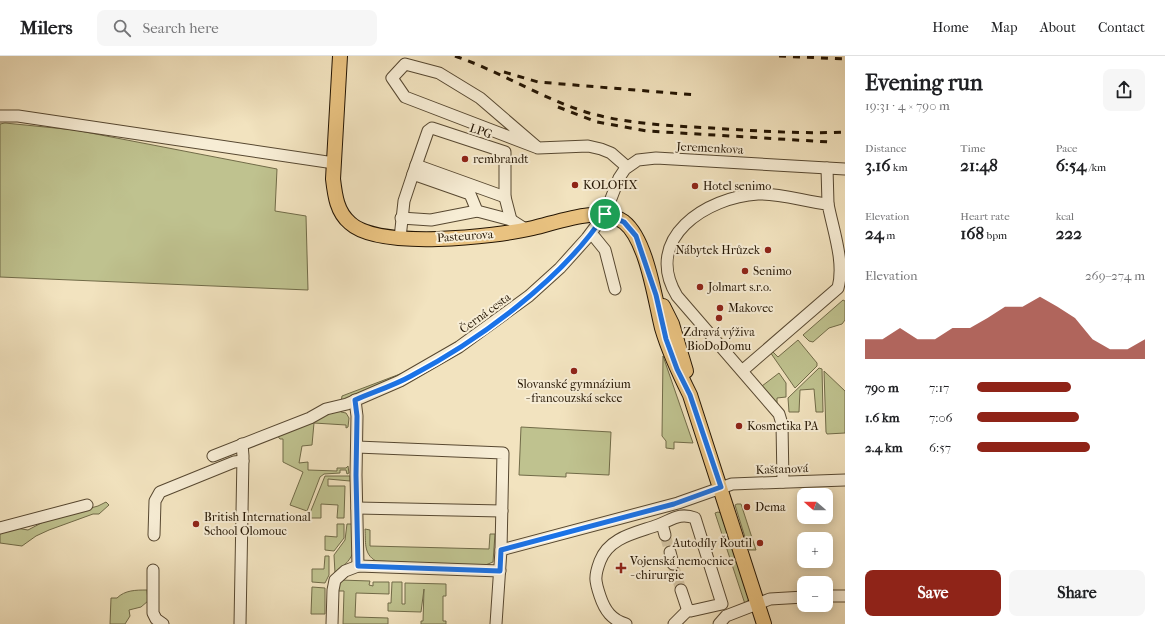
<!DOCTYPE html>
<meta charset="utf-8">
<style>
body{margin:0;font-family:"IM FELL French Canon",serif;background:#f6f6f6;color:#202124;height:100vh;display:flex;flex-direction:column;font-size:15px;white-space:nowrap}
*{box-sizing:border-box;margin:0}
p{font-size:13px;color:#757577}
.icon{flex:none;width:22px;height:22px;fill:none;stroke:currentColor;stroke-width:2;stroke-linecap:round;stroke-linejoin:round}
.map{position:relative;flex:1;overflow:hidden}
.drawer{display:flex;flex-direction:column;background:#fff;width:320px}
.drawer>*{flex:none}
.needle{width:26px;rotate:290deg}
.tools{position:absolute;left:797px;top:432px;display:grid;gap:8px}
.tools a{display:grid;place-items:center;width:36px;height:36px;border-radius:8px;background:#fff;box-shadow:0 2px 10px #0003;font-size:20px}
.pin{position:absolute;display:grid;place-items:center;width:34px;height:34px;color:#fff;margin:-17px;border:2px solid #fff;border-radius:50%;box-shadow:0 1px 4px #0007}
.round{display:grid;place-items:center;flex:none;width:42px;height:42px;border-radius:8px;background:#f6f6f6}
.overview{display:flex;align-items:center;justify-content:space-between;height:68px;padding:0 20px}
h1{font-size:22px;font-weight:700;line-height:30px}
.figures{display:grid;grid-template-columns:repeat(3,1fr);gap:6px;height:68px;padding:4px 20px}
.figures div{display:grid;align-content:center}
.figures b{font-size:17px;font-weight:700}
.figures small{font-size:11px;font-weight:400}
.figures p{font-size:11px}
.chart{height:112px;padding:8px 20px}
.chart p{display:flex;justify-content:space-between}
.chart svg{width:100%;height:72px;margin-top:4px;fill:#8f2418;opacity:.7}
.button{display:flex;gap:8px;margin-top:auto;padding:8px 20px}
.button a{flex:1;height:46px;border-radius:8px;background:#8f2418;color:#fff;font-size:16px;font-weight:700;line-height:46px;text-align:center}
.button a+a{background:#f6f6f6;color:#202124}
ul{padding:0 20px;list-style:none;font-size:13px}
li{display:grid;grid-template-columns:64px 48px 1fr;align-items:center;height:30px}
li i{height:10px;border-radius:5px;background:#8f2418}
header{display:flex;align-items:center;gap:24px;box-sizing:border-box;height:56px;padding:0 20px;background:#fff;border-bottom:1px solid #e0e0e0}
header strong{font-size:19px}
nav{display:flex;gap:22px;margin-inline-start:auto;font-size:14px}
.search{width:280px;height:36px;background:#f6f6f6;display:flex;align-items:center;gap:10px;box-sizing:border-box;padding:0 14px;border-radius:8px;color:#757577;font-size:15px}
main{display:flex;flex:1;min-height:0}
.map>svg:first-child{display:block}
.green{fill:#bfc28f;stroke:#716b48}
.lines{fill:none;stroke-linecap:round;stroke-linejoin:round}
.minor-tunnel{stroke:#d3c4a3;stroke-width:11;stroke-dasharray:11 5.5;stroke-linecap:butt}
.minor-casing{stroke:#574831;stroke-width:13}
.major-casing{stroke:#231402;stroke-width:16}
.minor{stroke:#f7edd5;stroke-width:11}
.major{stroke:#e9c280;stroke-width:14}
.rail{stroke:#231402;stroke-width:3;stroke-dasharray:7 7;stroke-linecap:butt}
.route-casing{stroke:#fff;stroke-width:8}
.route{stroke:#1a73e8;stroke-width:5}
.poi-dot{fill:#8f2418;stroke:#f7edd5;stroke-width:1.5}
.labels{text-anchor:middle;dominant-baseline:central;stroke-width:4;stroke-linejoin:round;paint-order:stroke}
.street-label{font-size:12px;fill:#231402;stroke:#f7edd5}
.poi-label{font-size:12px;fill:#231402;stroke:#f7edd5;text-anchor:start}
</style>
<header>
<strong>Milers</strong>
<div class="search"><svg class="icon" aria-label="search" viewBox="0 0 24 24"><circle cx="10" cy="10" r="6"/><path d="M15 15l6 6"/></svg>Search here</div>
<nav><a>Home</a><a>Map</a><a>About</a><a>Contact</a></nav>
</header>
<main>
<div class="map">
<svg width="845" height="568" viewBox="0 0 845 568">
<rect width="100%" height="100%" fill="#f2e3bf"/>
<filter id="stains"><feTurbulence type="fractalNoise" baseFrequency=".005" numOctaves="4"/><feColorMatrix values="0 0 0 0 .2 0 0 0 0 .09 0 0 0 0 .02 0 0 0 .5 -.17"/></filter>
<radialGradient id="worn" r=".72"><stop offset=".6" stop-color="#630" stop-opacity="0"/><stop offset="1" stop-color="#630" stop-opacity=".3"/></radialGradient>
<g class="green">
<polygon points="5,67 75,74 277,113 275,155 306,160 308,234 0,221 0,68"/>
<polygon points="843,244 845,245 845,264 842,268 829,272 813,286 809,285 803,279"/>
<polygon points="798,284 817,307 817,310 795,332 770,296 771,294 778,301"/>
<polygon points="663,300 693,387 674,386 674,393 666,392 666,385 662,380"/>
<polygon points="819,312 822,313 823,356 816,356 814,333 800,334 799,356 789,356 788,342"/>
<polygon points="408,315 409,319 341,346 342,340"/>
<polygon points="824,315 845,335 845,377 827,378 826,376"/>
<polygon points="779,317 786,327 786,341 777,342 777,348 762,330"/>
<polygon points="341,353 341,356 346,357 349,362 348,371 346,372 346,369 314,367 312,389 302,390 299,407 308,406 308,414 337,415 337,412 346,412 348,410 349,417 347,418 346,414 340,414 340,417 324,418 320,421 307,455 290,449 303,416 283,406 283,383 280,383 276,378"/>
<polygon points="521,371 611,376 609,419 566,417 566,421 519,419"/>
<polygon points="325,420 350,420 350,425 328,423 328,430 345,430 344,462 337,462 338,449 321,448 321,462 308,462"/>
<polygon points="106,446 109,449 99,458 93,458 49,474 36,480 22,490 0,487 0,476 16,472 28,474 47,464 98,450"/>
<polygon points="737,448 741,448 756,494 749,494 735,449"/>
<polygon points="718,456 721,457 749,543 745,548 715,457"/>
<polygon points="337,468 344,468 344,482 334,495 325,494 325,480 337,481"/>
<path d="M347 468H353C354 495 358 499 335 517L334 499 345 484Z"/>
<path d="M365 473 370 474V490L489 493 490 478H495L493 506 483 510 376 505C363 498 366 485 365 473Z"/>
<polygon points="325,500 329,500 329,519 325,527 312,526 312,513 324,513"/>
<polygon points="340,524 370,525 369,529 373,530 373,526 389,526 389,538 356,537 355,561 388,562 388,568 343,568 344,535 337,535"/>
<polygon points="392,526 402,526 402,548 405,548 405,527 446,528 446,540 443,540 443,565 446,565 446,568 421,568 421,565 423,565 424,533 421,556 388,555 388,547 391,547"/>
<polygon points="312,531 325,532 325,558 311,558"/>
<path d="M147 534 148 545 141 551 129 554 130 560 125 568H110L111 542H117C125 534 136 534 147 534Z"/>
</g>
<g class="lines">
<g class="minor-tunnel">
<polyline points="665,479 670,496"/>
<polyline points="673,508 681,534"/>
</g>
<defs>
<g id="minor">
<polyline points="0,60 18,60 334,107"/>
<polyline points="538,92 480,42 439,17 405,8 392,22 405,41 538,92 588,90 601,93 611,97 627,111"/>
<polyline points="416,109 505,141"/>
<polyline points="827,112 828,148"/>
<polyline points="413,118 428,75 432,72 505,96 505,141 511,164"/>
<polyline points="401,162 431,164 477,155"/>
<polyline points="592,178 605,194 615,233"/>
<polyline points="400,182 404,145 413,118 470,138 477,155 511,164 525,173"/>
<path d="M742 315 838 232C845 206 833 174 828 148 806 146 781 137 758 138 707 141 642 182 677 240L779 358 782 368 783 426"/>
<polyline points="355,344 357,360 356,419 358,510"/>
<polyline points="357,391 503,397 501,494 496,568"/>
<polyline points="213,400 310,362 326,353 347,348 400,325 459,291 529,240 560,212 587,182 605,158 619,122 625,113 638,104 656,102 845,113"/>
<polyline points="357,452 502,455"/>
<polyline points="662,468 665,479"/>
<polyline points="0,472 87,449"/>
<polyline points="154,479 155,445 160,436 234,406 243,405"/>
<polyline points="501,494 678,447 732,428 845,424"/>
<polyline points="670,496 673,508"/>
<polyline points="153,514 153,557 156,563 163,568"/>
<polyline points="826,540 845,540"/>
<polyline points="240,568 243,400 242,388"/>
<polyline points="332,568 333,534 335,524 345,515 358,510 500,515"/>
<path d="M626 568C612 564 605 555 600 540 595 525 594 521 600 505 609 481 636 477 658 469 672 464 679 456 695 462L722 548 691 555 687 552 681 534"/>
<polyline points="674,568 688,554"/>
<polyline points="719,568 726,560 770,543 804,541"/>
</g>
<g id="major">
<path d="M340 0 333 123C335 140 337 156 350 167 379 194 495 181 533 172 559 166 601 149 624 166 647 184 655 244 662 272 669 296 679 317 690 339L764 568"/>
<polyline points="663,250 672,268 686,315"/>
</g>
</defs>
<use href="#minor" class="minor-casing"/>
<use href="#major" class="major-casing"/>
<use href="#minor" class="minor"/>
<use href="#major" class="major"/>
<g class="rail">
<path d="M455 0C501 16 543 43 589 57 629 68 671 70 712 72 756 75 800 78 845 76"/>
<polyline points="779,0 845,3"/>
<polyline points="504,16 538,26 696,39"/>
<polyline points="558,51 597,66 647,75 830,86"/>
</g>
</g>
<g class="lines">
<defs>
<path id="route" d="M605 158 624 166 636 180 656 239 666 283 677 313 690 339 721 431 674 448 501 494 500 515 358 510 356 419 357 360 355 344C373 336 393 330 411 320 479 284 562 224 605 158Z"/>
</defs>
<use href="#route" class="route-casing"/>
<use href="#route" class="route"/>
</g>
<g class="poi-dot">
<circle cx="465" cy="103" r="4"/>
<circle cx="575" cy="129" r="4"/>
<circle cx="695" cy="130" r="4"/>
<circle cx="768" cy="194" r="4"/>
<circle cx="745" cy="215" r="4"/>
<circle cx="700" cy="231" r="4"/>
<circle cx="720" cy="252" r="4"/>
<circle cx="719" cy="262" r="4"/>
<circle cx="574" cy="315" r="4"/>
<circle cx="739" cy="370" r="4"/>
<circle cx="747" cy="451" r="4"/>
<circle cx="196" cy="468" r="4"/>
<circle cx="760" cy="487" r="4"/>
<path d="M619 506h4v4h4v4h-4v4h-4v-4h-4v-4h4z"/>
</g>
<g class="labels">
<g class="street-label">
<text transform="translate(481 75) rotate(18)">LPG</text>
<text transform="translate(710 92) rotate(3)">Jeremenkova</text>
<text transform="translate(465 180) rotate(-4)">Pasteurova</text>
<text transform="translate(485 257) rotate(-36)">Černá cesta</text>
<text transform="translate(782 413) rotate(-2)">Kaštanová</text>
</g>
<g class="poi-label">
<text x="473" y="103">rembrandt</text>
<text x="583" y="129">KOLOFIX</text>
<text x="703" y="130">Hotel senimo</text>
<text x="760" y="194" text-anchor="end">Nábytek Hrůzek</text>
<text x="753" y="215">Senimo</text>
<text x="708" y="231">Jolmart s.r.o.</text>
<text x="728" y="252">Makovec</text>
<text x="719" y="276" text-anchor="middle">Zdravá výživa<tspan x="719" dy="14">BioDoDomu</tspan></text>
<text x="574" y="328" text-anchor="middle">Slovanské gymnázium<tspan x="574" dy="14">- francouzská sekce</tspan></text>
<text x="747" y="370">Kosmetika PA</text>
<text x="755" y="451">Dema</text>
<text x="204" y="461">British International<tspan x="204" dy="14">School Olomouc</tspan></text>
<text x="752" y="487" text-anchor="end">Autodíly Řoutil</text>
<text x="630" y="505">Vojenská nemocnice<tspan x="630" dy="14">- chirurgie</tspan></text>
</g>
</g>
<rect width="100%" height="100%" filter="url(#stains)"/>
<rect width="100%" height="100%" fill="url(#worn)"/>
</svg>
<div class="tools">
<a><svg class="needle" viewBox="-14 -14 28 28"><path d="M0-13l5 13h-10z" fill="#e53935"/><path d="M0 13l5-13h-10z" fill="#757577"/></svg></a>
<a>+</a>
<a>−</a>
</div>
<div class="pin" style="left:605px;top:158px;background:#1e9e55"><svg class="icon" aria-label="arrive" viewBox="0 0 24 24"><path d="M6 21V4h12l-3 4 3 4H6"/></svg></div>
</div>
<section class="drawer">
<div class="overview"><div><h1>Evening run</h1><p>19:31 · 4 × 790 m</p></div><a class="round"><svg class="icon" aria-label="share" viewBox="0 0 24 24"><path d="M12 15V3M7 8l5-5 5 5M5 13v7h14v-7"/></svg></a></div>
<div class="figures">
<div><p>Distance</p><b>3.16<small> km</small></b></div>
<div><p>Time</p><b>21:48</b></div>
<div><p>Pace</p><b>6:54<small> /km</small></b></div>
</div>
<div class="figures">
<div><p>Elevation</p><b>24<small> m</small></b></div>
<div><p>Heart rate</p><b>168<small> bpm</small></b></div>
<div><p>kcal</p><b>222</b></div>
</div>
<div class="chart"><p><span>Elevation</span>269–274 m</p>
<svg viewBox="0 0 160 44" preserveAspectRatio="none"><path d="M0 44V32L10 32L20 25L30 32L40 32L50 25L60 25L70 19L80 12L90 12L100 6L110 12L120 19L130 32L140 38L150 38L160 32V44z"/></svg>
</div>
<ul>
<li><b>790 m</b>7:17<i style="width:56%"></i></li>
<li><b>1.6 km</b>7:06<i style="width:61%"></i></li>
<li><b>2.4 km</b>6:57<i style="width:67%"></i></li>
</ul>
<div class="button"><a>Save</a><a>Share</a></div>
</section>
</main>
